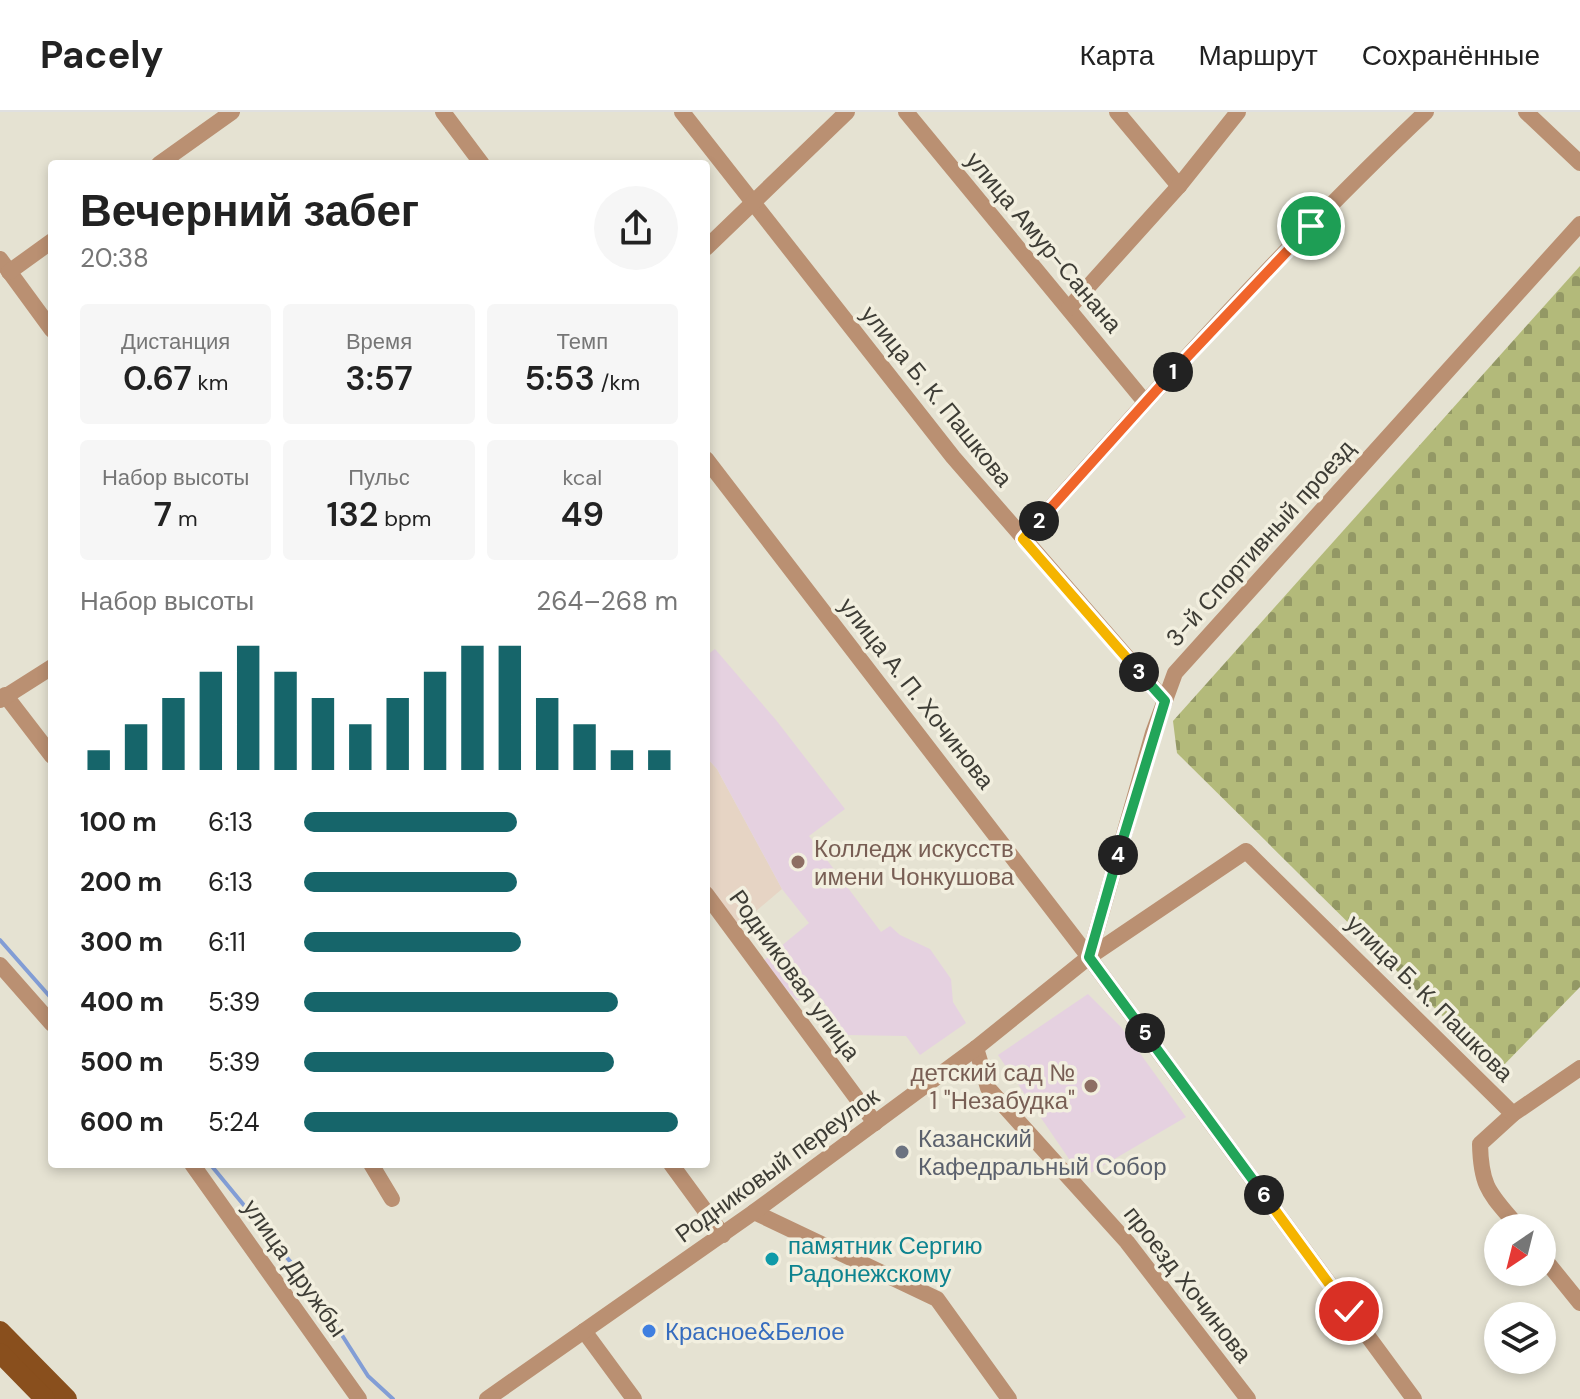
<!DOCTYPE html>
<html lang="ru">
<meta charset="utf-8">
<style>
body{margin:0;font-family:"DM Sans",sans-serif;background:#f6f6f6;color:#222;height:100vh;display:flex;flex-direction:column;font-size:30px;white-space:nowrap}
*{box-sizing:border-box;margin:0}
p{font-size:26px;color:#767676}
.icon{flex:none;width:44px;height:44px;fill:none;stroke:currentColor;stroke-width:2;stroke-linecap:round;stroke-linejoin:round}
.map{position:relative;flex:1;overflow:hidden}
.details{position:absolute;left:48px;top:48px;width:662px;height:1008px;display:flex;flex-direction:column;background:#fff;border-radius:8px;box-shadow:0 4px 12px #0003}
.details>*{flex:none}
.needle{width:52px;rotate:215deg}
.tools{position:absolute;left:1484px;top:1102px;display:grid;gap:16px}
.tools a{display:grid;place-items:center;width:72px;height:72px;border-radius:50%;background:#fff;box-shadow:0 4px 12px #0003;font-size:40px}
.pin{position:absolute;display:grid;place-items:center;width:68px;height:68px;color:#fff;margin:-34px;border:4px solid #fff;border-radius:50%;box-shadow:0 2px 8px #0007}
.km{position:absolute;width:40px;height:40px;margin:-20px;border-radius:50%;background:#222;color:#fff;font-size:22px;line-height:40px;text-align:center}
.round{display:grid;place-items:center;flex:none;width:84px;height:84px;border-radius:42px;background:#f6f6f6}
.overview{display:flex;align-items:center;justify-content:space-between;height:136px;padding:0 32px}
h1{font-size:44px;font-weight:600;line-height:60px}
.figures{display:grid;grid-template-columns:repeat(3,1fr);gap:12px;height:136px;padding:8px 32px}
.figures div{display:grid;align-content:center;border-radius:8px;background:#f6f6f6;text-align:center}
.figures b{font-size:34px;font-weight:600}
.figures small{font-size:22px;font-weight:400}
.figures p{font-size:22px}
.chart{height:224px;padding:16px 32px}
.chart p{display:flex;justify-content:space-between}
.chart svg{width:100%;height:144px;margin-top:8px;stroke:#16656a;stroke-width:6}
ul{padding:0 32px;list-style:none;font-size:26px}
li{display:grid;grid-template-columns:128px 96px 1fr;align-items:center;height:60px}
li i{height:20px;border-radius:10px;background:#16656a}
header{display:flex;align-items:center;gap:48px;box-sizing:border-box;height:112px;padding:0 40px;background:#fff;border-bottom:2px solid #e0e0e0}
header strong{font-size:38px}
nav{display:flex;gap:44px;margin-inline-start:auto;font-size:28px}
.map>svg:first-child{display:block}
.commercial{fill:#e6d4c4}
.education{fill:#e5d1e0}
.cemetery{fill:url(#cemetery-stones)}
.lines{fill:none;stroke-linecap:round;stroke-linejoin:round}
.stream{stroke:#829dd5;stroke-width:4}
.minor{stroke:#ba9072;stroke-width:16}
.major{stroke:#894f1d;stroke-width:20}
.split-1-casing{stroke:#fff;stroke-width:16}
.split-2-casing{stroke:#fff;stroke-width:16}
.split-3-casing{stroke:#fff;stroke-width:16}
.split-4-casing{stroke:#fff;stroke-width:16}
.split-5-casing{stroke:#fff;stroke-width:16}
.split-6-casing{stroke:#fff;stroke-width:16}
.split-7-casing{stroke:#fff;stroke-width:16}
.split-1{stroke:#f0652b;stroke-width:10}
.split-2{stroke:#f0652b;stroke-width:10}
.split-3{stroke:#f5b400;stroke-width:10}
.split-4{stroke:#22a559;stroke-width:10}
.split-5{stroke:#22a559;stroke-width:10}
.split-6{stroke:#22a559;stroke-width:10}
.split-7{stroke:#f5b400;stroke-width:10}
.education-dot{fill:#8d6e63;stroke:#f2efdf;stroke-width:3}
.worship-dot{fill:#6b7280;stroke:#f2efdf;stroke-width:3}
.culture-dot{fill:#0f9aa8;stroke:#f2efdf;stroke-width:3}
.shop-dot{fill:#3f7fe0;stroke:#f2efdf;stroke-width:3}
.labels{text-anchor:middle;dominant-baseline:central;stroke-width:7;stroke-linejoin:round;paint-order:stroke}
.street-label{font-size:24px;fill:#3e3d36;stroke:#f2efdf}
.education-label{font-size:24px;fill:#785e54;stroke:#f2efdf;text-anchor:start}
.worship-label{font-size:24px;fill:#5b616d;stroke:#f2efdf;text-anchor:start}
.culture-label{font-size:24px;fill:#0d838f;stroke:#f2efdf;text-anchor:start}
.shop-label{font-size:24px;fill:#366cbe;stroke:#f2efdf;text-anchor:start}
</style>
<header>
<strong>Pacely</strong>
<nav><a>Карта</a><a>Маршрут</a><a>Сохранённые</a></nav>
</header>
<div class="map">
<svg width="1580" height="1287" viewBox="0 0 1580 1287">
<defs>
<pattern id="cemetery-stones" width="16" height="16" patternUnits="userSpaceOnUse" patternTransform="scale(2)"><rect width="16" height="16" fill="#b3ba7a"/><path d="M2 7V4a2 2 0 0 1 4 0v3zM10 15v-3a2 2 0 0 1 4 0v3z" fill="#939865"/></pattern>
</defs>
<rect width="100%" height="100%" fill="#e5e2d2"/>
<polygon class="commercial" points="706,645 717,657 782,777 737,815 706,772"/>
<g class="education">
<polygon points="715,537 776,608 845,697 809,724 881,820 890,814 900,823 930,837 951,867 953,890 966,911 920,943 906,924 847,923 815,878 797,889 762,850 809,811 782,777 717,657 706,645 706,544"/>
<polygon points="1088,882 1121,915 1186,1005 1082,1066 998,943"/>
</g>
<polygon class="cemetery" points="1580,154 1580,875 1498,959 1177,641 1173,609"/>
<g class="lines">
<g class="stream">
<polyline points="0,828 52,887"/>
<polyline points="210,1052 312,1176 368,1264 393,1287"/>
</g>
<g class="minor">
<polyline points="443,0 482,52"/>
<polyline points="682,0 953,345 1165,589"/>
<polyline points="906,0 1145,290"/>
<polyline points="1117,0 1179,74"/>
<polyline points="1526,0 1580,51"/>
<polyline points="159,52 232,0"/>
<polyline points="706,136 847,0"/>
<polyline points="0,147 52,218"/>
<polyline points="9,160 52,129"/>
<polyline points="1069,196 1179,74 1238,0"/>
<polyline points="706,347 1089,845 1414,1287"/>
<path d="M1023 427C1153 281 1284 134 1426 0"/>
<polyline points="5,583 52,644"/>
<polyline points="0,588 52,555"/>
<polyline points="706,782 875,1011"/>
<polyline points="1089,845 1153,621 1175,561 1580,112"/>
<polyline points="0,853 52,912"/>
<polyline points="976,936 988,976 1127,1130 1248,1287"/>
<polyline points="192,1052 359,1287"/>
<polyline points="371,1052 392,1087"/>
<polyline points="671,1052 723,1123"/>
<polyline points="754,1100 937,1187 1009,1287"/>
<path d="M1519 1116C1491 1082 1481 1078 1480 1032L1513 1002 1580 956"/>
<polyline points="1542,1144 1580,1191"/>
<polyline points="584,1219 634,1287"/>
<polyline points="487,1287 754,1100 976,936 1089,845 1246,739 1513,1002"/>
</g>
<g class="major">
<polyline points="0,1219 67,1287"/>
<polyline points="0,1241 45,1287"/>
</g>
</g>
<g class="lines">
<defs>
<polyline id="split-1" points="1173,260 1311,114"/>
<polyline id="split-2" points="1039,409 1173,260"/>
<polyline id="split-3" points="1039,409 1023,427 1139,560"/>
<polyline id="split-4" points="1118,743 1165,589 1139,560"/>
<polyline id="split-5" points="1118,743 1089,845 1145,921"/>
<polyline id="split-6" points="1145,921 1264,1083"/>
<polyline id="split-7" points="1264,1083 1349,1199"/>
</defs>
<use href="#split-1" class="split-1-casing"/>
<use href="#split-2" class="split-2-casing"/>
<use href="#split-3" class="split-3-casing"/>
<use href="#split-4" class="split-4-casing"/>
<use href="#split-5" class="split-5-casing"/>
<use href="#split-6" class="split-6-casing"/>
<use href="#split-7" class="split-7-casing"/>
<use href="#split-1" class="split-1"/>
<use href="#split-2" class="split-2"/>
<use href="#split-3" class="split-3"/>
<use href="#split-4" class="split-4"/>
<use href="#split-5" class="split-5"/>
<use href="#split-6" class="split-6"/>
<use href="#split-7" class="split-7"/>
</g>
<g class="education-dot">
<circle cx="798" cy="750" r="8"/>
<circle cx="1091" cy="974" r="8"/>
</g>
<circle class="worship-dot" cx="902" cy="1040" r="8"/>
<circle class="culture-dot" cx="772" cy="1147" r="8"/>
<circle class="shop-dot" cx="649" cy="1219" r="8"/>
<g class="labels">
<g class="street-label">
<text transform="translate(1044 130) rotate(50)">улица Амур-Санана</text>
<text transform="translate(937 284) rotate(51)">улица Б. К. Пашкова</text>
<text transform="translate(1260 431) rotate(-48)">3-й Спортивный проезд</text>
<text transform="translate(917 581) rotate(52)">улица А. П. Хочинова</text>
<text transform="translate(795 863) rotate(54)">Родниковая улица</text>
<text transform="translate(1430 886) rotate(45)">улица Б. К. Пашкова</text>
<text transform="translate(777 1053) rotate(-36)">Родниковый переулок</text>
<text transform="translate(295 1156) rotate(55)">улица Дружбы</text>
<text transform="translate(1188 1172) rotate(52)">проезд Хочинова</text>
</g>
<g class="education-label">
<text x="814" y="736">Колледж искусств<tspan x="814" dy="28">имени Чонкушова</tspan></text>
<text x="1075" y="960" text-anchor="end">детский сад №<tspan x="1075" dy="28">1 "Незабудка"</tspan></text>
</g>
<g class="worship-label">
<text x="918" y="1026">Казанский<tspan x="918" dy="28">Кафедральный Собор</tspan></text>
</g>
<g class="culture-label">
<text x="788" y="1133">памятник Сергию<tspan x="788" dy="28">Радонежскому</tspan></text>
</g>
<g class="shop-label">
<text x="665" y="1219">Красное&amp;Белое</text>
</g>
</g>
</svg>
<div class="tools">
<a><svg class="needle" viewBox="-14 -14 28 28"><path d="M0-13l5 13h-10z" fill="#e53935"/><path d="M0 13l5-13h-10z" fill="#767676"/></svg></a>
<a><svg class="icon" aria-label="layers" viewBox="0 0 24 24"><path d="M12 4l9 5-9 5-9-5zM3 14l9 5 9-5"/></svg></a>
</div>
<div class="pin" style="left:1311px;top:114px;background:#1e9e55"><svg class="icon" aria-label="arrive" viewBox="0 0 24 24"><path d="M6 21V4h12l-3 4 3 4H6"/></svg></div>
<div class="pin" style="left:1349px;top:1199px;background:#d93025"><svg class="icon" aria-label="check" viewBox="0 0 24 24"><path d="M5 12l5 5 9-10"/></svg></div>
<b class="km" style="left:1173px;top:260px">1</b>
<b class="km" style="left:1039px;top:409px">2</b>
<b class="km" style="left:1139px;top:560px">3</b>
<b class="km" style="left:1118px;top:743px">4</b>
<b class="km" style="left:1145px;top:921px">5</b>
<b class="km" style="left:1264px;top:1083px">6</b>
<section class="details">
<div class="overview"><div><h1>Вечерний забег</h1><p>20:38</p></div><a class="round"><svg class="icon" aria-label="share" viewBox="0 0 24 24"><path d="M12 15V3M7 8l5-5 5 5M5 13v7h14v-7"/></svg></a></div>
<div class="figures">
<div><p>Дистанция</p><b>0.67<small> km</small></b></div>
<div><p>Время</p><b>3:57</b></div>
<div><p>Темп</p><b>5:53<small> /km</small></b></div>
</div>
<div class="figures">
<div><p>Набор высоты</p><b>7<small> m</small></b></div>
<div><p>Пульс</p><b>132<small> bpm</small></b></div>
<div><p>kcal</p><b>49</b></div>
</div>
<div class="chart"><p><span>Набор высоты</span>264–268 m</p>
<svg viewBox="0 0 160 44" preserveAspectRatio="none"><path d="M5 44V38M15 44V30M25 44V22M35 44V14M45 44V6M55 44V14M65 44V22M75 44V30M85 44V22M95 44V14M105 44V6M115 44V6M125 44V22M135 44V30M145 44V38M155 44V38"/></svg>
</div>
<ul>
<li><b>100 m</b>6:13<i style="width:57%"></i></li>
<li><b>200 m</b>6:13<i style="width:57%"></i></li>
<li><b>300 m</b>6:11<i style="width:58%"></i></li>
<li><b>400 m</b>5:39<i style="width:84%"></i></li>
<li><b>500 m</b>5:39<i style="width:83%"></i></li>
<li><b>600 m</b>5:24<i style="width:100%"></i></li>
</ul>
</section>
</div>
